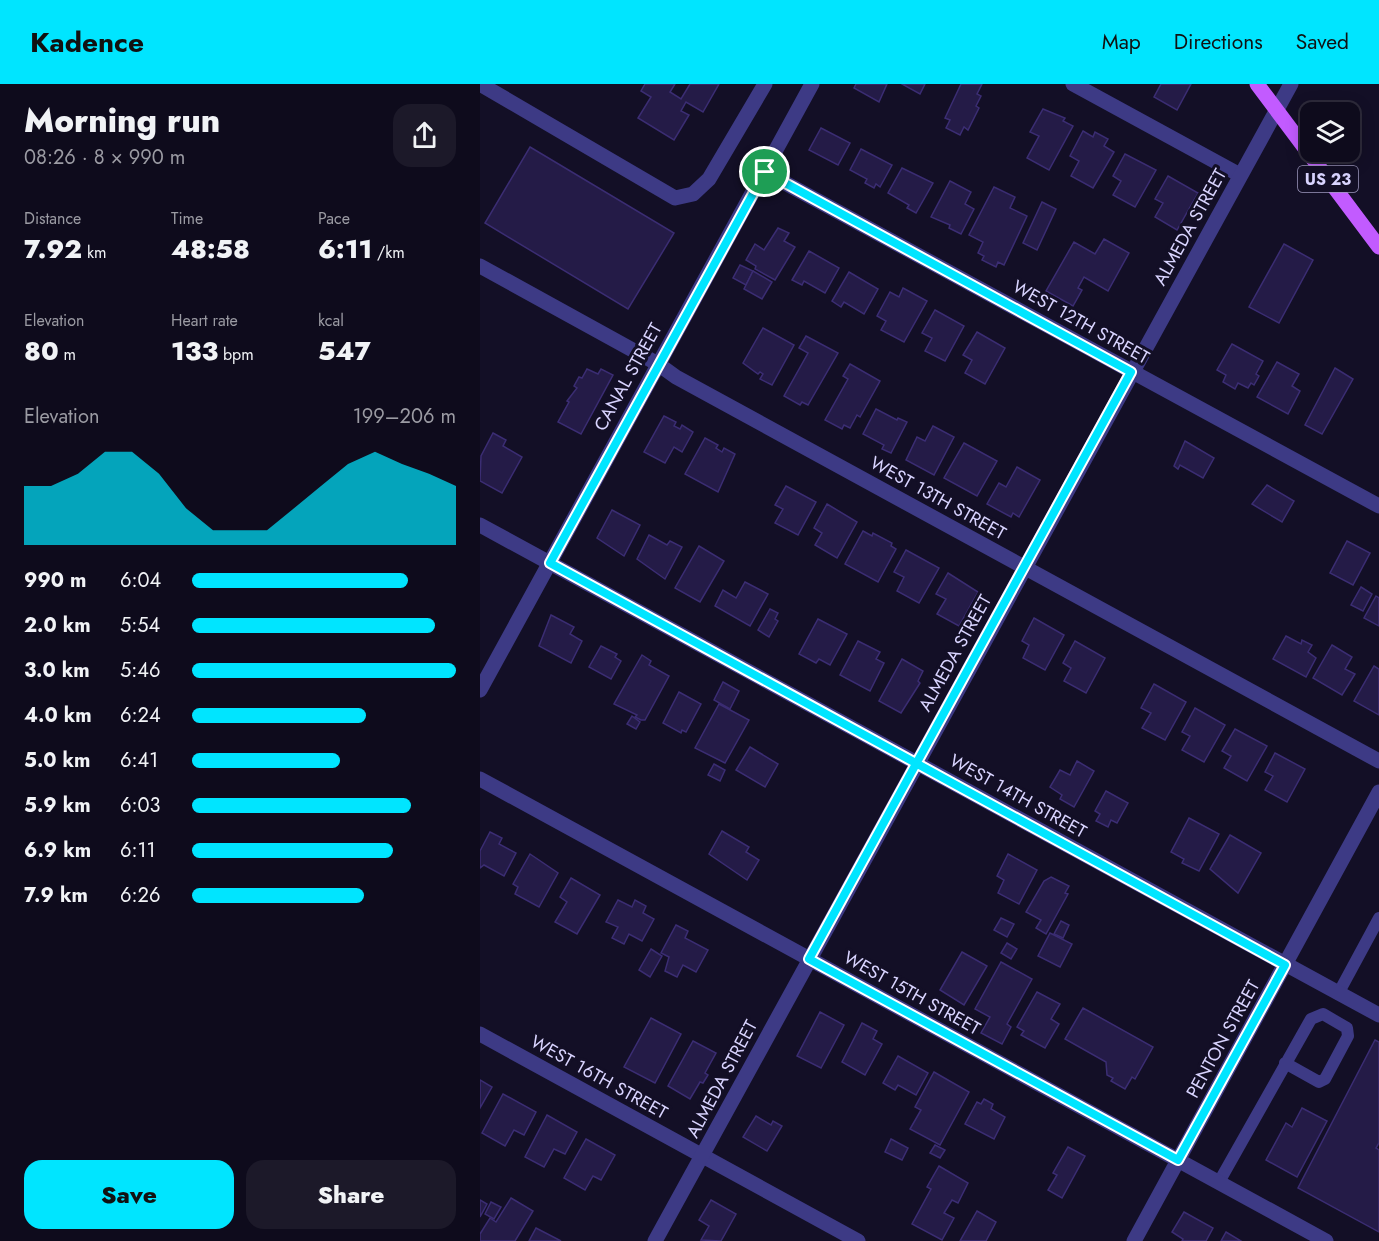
<!DOCTYPE html>
<meta charset="utf-8">
<style>
body{margin:0;font-family:Jost,sans-serif;background:#1c1929;color:#f1f3f6;height:100vh;display:flex;flex-direction:column;font-size:22px;white-space:nowrap}
*{box-sizing:border-box;margin:0}
p{font-size:20px;color:#9b9ba3}
.icon{flex:none;width:33px;height:33px;fill:none;stroke:currentColor;stroke-width:2;stroke-linecap:round;stroke-linejoin:round}
.map{position:relative;flex:1;overflow:hidden}
.sheet{display:flex;flex-direction:column;background:#0e0b1c;width:480px}
.sheet>*{flex:none}
.controls{position:absolute;left:820px;top:18px;display:grid;gap:12px}
.controls a{display:grid;place-items:center;width:60px;height:60px;border-radius:12px;background:#0e0b1c;box-shadow:0 3px 15px #0003,0 0 0 2px #2e2b3b;font-size:30px}
.pin{position:absolute;display:grid;place-items:center;width:51px;height:51px;color:#fff;margin:-26px;border:3px solid #fff;border-radius:50%;box-shadow:0 2px 6px #0007}
.round{display:grid;place-items:center;flex:none;width:63px;height:63px;border-radius:18px;background:#1c1929}
.summary{display:flex;align-items:center;justify-content:space-between;height:102px;padding:0 24px}
h1{font-size:33px;font-weight:800;line-height:45px}
.figures{display:grid;grid-template-columns:repeat(3,1fr);gap:9px;height:102px;padding:6px 24px}
.figures div{display:grid;align-content:center}
.figures b{font-size:26px;font-weight:800}
.figures small{font-size:16px;font-weight:400}
.figures p{font-size:16px}
.chart{height:168px;padding:12px 24px}
.chart p{display:flex;justify-content:space-between}
.chart svg{width:100%;height:108px;margin-top:6px;fill:#00e5ff;opacity:.7}
.cta{display:flex;gap:12px;margin-top:auto;padding:12px 24px}
.cta a{flex:1;height:69px;border-radius:18px;background:#00e5ff;color:#111;font-size:24px;font-weight:800;line-height:69px;text-align:center}
.cta a+a{background:#1c1929;color:#f1f3f6}
ul{padding:0 24px;list-style:none;font-size:20px}
li{display:grid;grid-template-columns:96px 72px 1fr;align-items:center;height:45px}
li i{height:15px;border-radius:8px;background:#00e5ff}
header{display:flex;align-items:center;gap:36px;box-sizing:border-box;height:84px;padding:0 30px;background:#00e5ff;color:#111}
header strong{font-size:28px}
nav{display:flex;gap:33px;margin-inline-start:auto;font-size:21px}
main{display:flex;flex:1;min-height:0}
.map>svg:first-child{display:block}
.building{fill:#241b47;stroke:#3b2d73;stroke-width:1.5}
.lines{fill:none;stroke-linecap:round;stroke-linejoin:round}
.service{stroke:#3d3a85;stroke-width:12}
.minor{stroke:#3d3a85;stroke-width:15}
.tertiary{stroke:#3d3a85;stroke-width:15}
.primary{stroke:#c25bff;stroke-width:15}
.route-casing{stroke:#fff;stroke-width:12}
.route{stroke:#00e5ff;stroke-width:8}
.labels{text-anchor:middle;dominant-baseline:central;stroke-width:6;stroke-linejoin:round;paint-order:stroke}
.shield{fill:#130f26;stroke:#9e99be;stroke-width:1.5}
.shield-label{font-size:16px;font-weight:bold;fill:#d9d4ff}
.street-label{font-size:18px;fill:#d9d4ff;stroke:#130f26}
</style>
<header>
<strong>Kadence</strong>
<nav><a>Map</a><a>Directions</a><a>Saved</a></nav>
</header>
<main>
<section class="sheet">
<div class="summary"><div><h1>Morning run</h1><p>08:26 · 8 × 990 m</p></div><a class="round"><svg class="icon" aria-label="share" viewBox="0 0 24 24"><path d="M12 15V3M7 8l5-5 5 5M5 13v7h14v-7"/></svg></a></div>
<div class="figures">
<div><p>Distance</p><b>7.92<small> km</small></b></div>
<div><p>Time</p><b>48:58</b></div>
<div><p>Pace</p><b>6:11<small> /km</small></b></div>
</div>
<div class="figures">
<div><p>Elevation</p><b>80<small> m</small></b></div>
<div><p>Heart rate</p><b>133<small> bpm</small></b></div>
<div><p>kcal</p><b>547</b></div>
</div>
<div class="chart"><p><span>Elevation</span>199–206 m</p>
<svg viewBox="0 0 160 44" preserveAspectRatio="none"><path d="M0 44V20L10 20L20 15L30 6L40 6L50 15L60 29L70 38L80 38L90 38L100 29L110 20L120 11L130 6L140 11L150 15L160 20V44z"/></svg>
</div>
<ul>
<li><b>990 m</b>6:04<i style="width:82%"></i></li>
<li><b>2.0 km</b>5:54<i style="width:92%"></i></li>
<li><b>3.0 km</b>5:46<i style="width:100%"></i></li>
<li><b>4.0 km</b>6:24<i style="width:66%"></i></li>
<li><b>5.0 km</b>6:41<i style="width:56%"></i></li>
<li><b>5.9 km</b>6:03<i style="width:83%"></i></li>
<li><b>6.9 km</b>6:11<i style="width:76%"></i></li>
<li><b>7.9 km</b>6:26<i style="width:65%"></i></li>
</ul>
<div class="cta"><a>Save</a><a>Share</a></div>
</section>
<div class="map">
<svg width="899" height="1157" viewBox="0 0 899 1157">
<rect width="100%" height="100%" fill="#130f26"/>
<g class="building">
<polygon points="165,0 195,0 190,8 201,15 210,0 239,0 223,28 206,18 201,27 209,31 194,56 158,34 171,13 161,7"/>
<polygon points="376,0 407,0 399,18 374,4"/>
<polygon points="422,0 445,0 440,10"/>
<polygon points="481,0 502,0 497,10 501,12 496,22 499,24 488,46 484,43 480,51 466,44 470,36 465,34"/>
<polygon points="681,0 711,0 697,26 674,13"/>
<polygon points="563,25 585,34 583,37 593,42 569,86 547,74 559,52 550,48"/>
<polygon points="341,44 370,59 358,81 329,66"/>
<polygon points="603,47 613,53 615,48 628,55 624,62 634,68 613,104 591,92 599,77 590,72"/>
<polygon points="50,63 194,149 148,225 5,139"/>
<polygon points="381,65 412,81 400,103 396,100 394,104 385,99 387,95 370,86"/>
<polygon points="645,70 676,86 655,123 633,111 641,97 633,92"/>
<polygon points="422,84 453,99 436,129 427,124 429,121 408,109"/>
<polygon points="688,92 718,109 697,146 675,133 683,119 675,115"/>
<polygon points="470,97 491,108 485,120 494,125 481,150 469,144 470,141 451,133"/>
<polygon points="514,103 535,113 530,124 547,132 524,181 518,178 516,183 502,176 504,172 498,169 503,158 489,151"/>
<polygon points="562,118 576,125 557,166 543,159"/>
<polygon points="298,144 309,149 304,157 315,163 295,196 275,185 276,182 266,176 275,160 284,166"/>
<polygon points="624,155 649,169 628,207 604,193 598,204 602,206 593,222 566,207 594,158 615,170"/>
<polygon points="804,160 833,176 799,239 769,223"/>
<polygon points="329,167 359,184 345,209 324,197 322,201 312,196"/>
<polygon points="260,181 273,187 266,201 253,194"/>
<polygon points="273,187 292,198 282,215 264,205"/>
<polygon points="369,188 398,205 384,230 364,218 361,223 352,217"/>
<polygon points="423,204 447,217 424,258 401,246 406,237 397,232 410,208 419,213"/>
<polygon points="455,226 484,242 465,277 445,267 452,254 442,249"/>
<polygon points="283,244 314,261 292,301 280,295 283,290 280,288 278,290 263,279"/>
<polygon points="497,248 525,264 505,300 485,289 492,276 483,271"/>
<polygon points="326,252 358,269 328,321 322,318 320,321 304,312 328,269 319,264"/>
<polygon points="752,260 783,277 776,290 779,292 774,301 771,299 768,304 758,299 755,305 743,298 746,291 737,286"/>
<polygon points="797,278 819,290 812,302 820,307 808,330 777,313"/>
<polygon points="370,280 400,297 380,333 377,331 370,344 364,341 362,345 345,336 368,295 363,292"/>
<polygon points="855,284 873,295 842,350 825,341"/>
<polygon points="107,285 118,290 121,285 133,291 101,350 78,338 89,318 87,317 97,304 94,302 99,293 102,294"/>
<polygon points="396,325 417,336 418,334 427,338 411,369 402,365 404,361 383,350"/>
<polygon points="184,332 196,338 194,342 200,345 202,341 213,348 202,368 194,363 185,379 164,368"/>
<polygon points="453,342 474,353 454,391 426,376 437,353 445,357"/>
<polygon points="13,349 26,356 23,362 42,373 22,409 0,397 1,372"/>
<polygon points="225,354 238,361 236,364 242,368 244,364 255,370 238,408 205,390"/>
<polygon points="705,357 734,374 723,394 700,381 698,385 694,382"/>
<polygon points="484,359 517,377 497,412 464,394"/>
<polygon points="537,383 560,396 539,433 533,429 531,433 507,420 519,399 526,403"/>
<polygon points="787,401 814,417 802,438 772,420"/>
<polygon points="306,402 336,418 318,451 295,439 303,425 295,421"/>
<polygon points="347,420 377,438 357,474 335,461 342,449 334,444"/>
<polygon points="132,426 160,441 144,472 117,454"/>
<polygon points="383,447 392,452 393,449 412,459 411,462 416,465 398,498 365,480"/>
<polygon points="169,451 187,461 190,457 202,463 185,495 157,475"/>
<polygon points="867,457 890,469 873,501 850,489"/>
<polygon points="219,462 244,477 220,518 195,504"/>
<polygon points="426,466 459,484 439,519 417,507 424,493 414,488"/>
<polygon points="468,489 498,508 479,542 457,530 466,515 456,510"/>
<polygon points="265,498 288,510 270,542 235,522 243,506 256,514"/>
<polygon points="881,503 892,510 883,527 871,521"/>
<polygon points="896,512 899,514 899,542 884,534"/>
<polygon points="290,525 298,529 295,535 298,537 289,553 278,546"/>
<polygon points="71,531 94,543 90,550 102,557 91,579 59,562"/>
<polygon points="554,534 584,551 565,586 543,574 549,561 542,557"/>
<polygon points="338,535 367,550 350,581 339,575 336,579 319,570"/>
<polygon points="806,552 821,560 822,556 832,561 828,568 836,574 826,593 793,575"/>
<polygon points="378,557 400,568 396,575 404,579 390,607 360,591"/>
<polygon points="595,557 625,574 606,609 584,597 591,584 583,579"/>
<polygon points="852,561 872,573 865,585 875,590 862,611 833,594"/>
<polygon points="121,562 137,570 135,573 141,577 131,595 109,583"/>
<polygon points="162,571 171,577 169,581 189,592 165,636 161,636 155,633 157,631 134,620"/>
<polygon points="422,575 443,587 438,597 440,599 421,629 399,617"/>
<polygon points="894,582 899,585 899,631 874,617"/>
<polygon points="243,598 259,607 250,625 234,616"/>
<polygon points="674,600 706,618 685,656 662,644 671,629 661,624"/>
<polygon points="199,608 221,620 206,648 202,646 201,649 183,639"/>
<polygon points="239,620 269,636 245,679 215,664"/>
<polygon points="715,624 745,641 724,678 702,666 710,652 702,648"/>
<polygon points="152,632 160,638 156,645 147,640"/>
<polygon points="755,645 787,662 767,697 744,684 751,672 742,667"/>
<polygon points="270,663 298,680 285,703 256,686"/>
<polygon points="795,669 825,685 807,718 785,706 793,692 785,688"/>
<polygon points="597,677 614,687 594,723 580,715 582,711 570,703 580,686 590,691"/>
<polygon points="234,680 245,686 240,697 228,691"/>
<polygon points="626,707 648,719 637,739 631,736 628,743 616,737 620,730 615,727"/>
<polygon points="709,734 739,750 719,787 702,779 704,775 691,768"/>
<polygon points="242,747 269,763 266,768 279,776 267,796 229,770"/>
<polygon points="10,748 22,754 19,760 36,769 24,792 4,781 0,784 0,767"/>
<polygon points="750,751 781,769 758,809 730,785"/>
<polygon points="50,770 78,789 59,823 35,810 38,803 33,800"/>
<polygon points="528,770 557,786 539,820 518,809 524,796 517,792"/>
<polygon points="571,793 589,802 585,809 588,810 566,850 556,844 561,836 546,828 564,797"/>
<polygon points="91,794 120,811 97,850 75,838 87,818 80,813"/>
<polygon points="138,816 152,823 155,816 166,822 163,829 174,835 162,857 149,850 144,860 132,854 138,843 126,838"/>
<polygon points="521,834 534,840 527,853 514,846"/>
<polygon points="581,837 589,841 583,854 574,850"/>
<polygon points="196,841 208,847 205,854 228,866 216,888 203,881 197,893 185,887 189,873 181,869"/>
<polygon points="570,849 592,860 580,883 558,872"/>
<polygon points="527,859 537,865 531,875 521,869"/>
<polygon points="171,865 182,872 170,893 159,886"/>
<polygon points="482,868 507,882 484,921 460,906"/>
<polygon points="521,878 552,895 527,940 531,943 522,960 501,949 510,933 495,925"/>
<polygon points="557,908 580,920 571,935 579,940 565,964 541,951 544,947 537,943"/>
<polygon points="603,924 673,963 655,995 652,993 645,1005 631,997 633,994 627,991 626,978 585,955"/>
<polygon points="340,928 364,941 341,984 317,972"/>
<polygon points="171,934 201,950 175,999 144,983"/>
<polygon points="382,939 397,947 393,955 402,960 385,991 362,978"/>
<polygon points="895,956 899,958 899,1059 896,1064 899,1066 899,1148 818,1104"/>
<polygon points="213,957 236,969 225,989 228,991 223,999 220,998 210,1015 188,1002"/>
<polygon points="418,972 448,989 436,1011 418,1001 415,1006 403,999"/>
<polygon points="454,988 489,1008 460,1061 430,1045 441,1026 435,1023"/>
<polygon points="0,996 12,1003 0,1024"/>
<polygon points="23,1010 56,1028 44,1051 34,1046 25,1062 2,1049"/>
<polygon points="504,1015 513,1020 511,1025 525,1033 514,1055 485,1040 497,1018 501,1020"/>
<polygon points="822,1024 847,1037 817,1093 786,1076 806,1039 812,1043"/>
<polygon points="67,1031 97,1048 85,1070 74,1065 64,1083 45,1073"/>
<polygon points="276,1032 291,1041 293,1037 302,1042 287,1067 263,1053"/>
<polygon points="106,1055 135,1071 121,1096 113,1092 105,1106 84,1094"/>
<polygon points="411,1055 428,1064 422,1076 405,1068"/>
<polygon points="455,1061 465,1066 460,1074 450,1069"/>
<polygon points="588,1063 605,1072 582,1114 568,1106 577,1091 573,1089"/>
<polygon points="459,1082 488,1099 478,1119 472,1116 464,1129 474,1134 462,1156 432,1140 451,1105 447,1103"/>
<polygon points="31,1114 53,1127 35,1157 0,1157 0,1150 10,1134 16,1138"/>
<polygon points="0,1116 7,1120 0,1133"/>
<polygon points="231,1116 256,1130 241,1157 221,1156 229,1142 219,1136"/>
<polygon points="11,1118 21,1123 14,1135 5,1130"/>
<polygon points="497,1127 516,1138 506,1157 480,1157"/>
<polygon points="704,1128 733,1144 726,1157 702,1157 703,1155 692,1148"/>
<polygon points="56,1144 81,1157 49,1157"/>
<polygon points="746,1148 761,1157 741,1157"/>
</g>
<g class="lines">
<g class="service">
<polyline points="858,910 899,834"/>
<polyline points="739,1098 831,935 843,930 867,944 868,952 845,995 839,998 805,979"/>
</g>
<g class="minor">
<polyline points="0,0 195,114 213,110 229,95 285,0"/>
<polyline points="593,0 760,91"/>
<polyline points="285,88 899,422"/>
<polyline points="0,441 899,931"/>
<polyline points="0,695 846,1157"/>
<polyline points="0,950 378,1157"/>
<polyline points="175,1157 811,0"/>
<polyline points="654,1157 899,708"/>
</g>
<g class="tertiary">
<polyline points="0,182 178,280 196,293 899,677"/>
<polyline points="0,606 332,0"/>
</g>
<polyline class="primary" points="777,0 899,163"/>
</g>
<g class="lines">
<defs>
<polyline id="route" points="285,88 70,479 805,881 698,1076 329,875 651,288 285,88"/>
</defs>
<use href="#route" class="route-casing"/>
<use href="#route" class="route"/>
</g>
<g class="labels">
<rect class="shield" x="818" y="82" width="60" height="26" rx="4.5"/>
<g class="shield-label">
<text x="848" y="95">US 23</text>
</g>
<g class="street-label">
<text transform="translate(710 143) rotate(-61)">ALMEDA STREET</text>
<text transform="translate(601 238) rotate(29)">WEST 12TH STREET</text>
<text transform="translate(148 293) rotate(-61)">CANAL STREET</text>
<text transform="translate(458 414) rotate(29)">WEST 13TH STREET</text>
<text transform="translate(475 569) rotate(-61)">ALMEDA STREET</text>
<text transform="translate(538 712) rotate(29)">WEST 14TH STREET</text>
<text transform="translate(432 909) rotate(29)">WEST 15TH STREET</text>
<text transform="translate(743 955) rotate(-61)">PENTON STREET</text>
<text transform="translate(119 993) rotate(29)">WEST 16TH STREET</text>
<text transform="translate(242 995) rotate(-62)">ALMEDA STREET</text>
</g>
</g>
</svg>
<div class="controls">
<a><svg class="icon" aria-label="layers" viewBox="0 0 24 24"><path d="M12 4l9 5-9 5-9-5zM3 14l9 5 9-5"/></svg></a>
</div>
<div class="pin" style="left:285px;top:88px;background:#1e9e55"><svg class="icon" aria-label="arrive" viewBox="0 0 24 24"><path d="M6 21V4h12l-3 4 3 4H6"/></svg></div>
</div>
</main>
